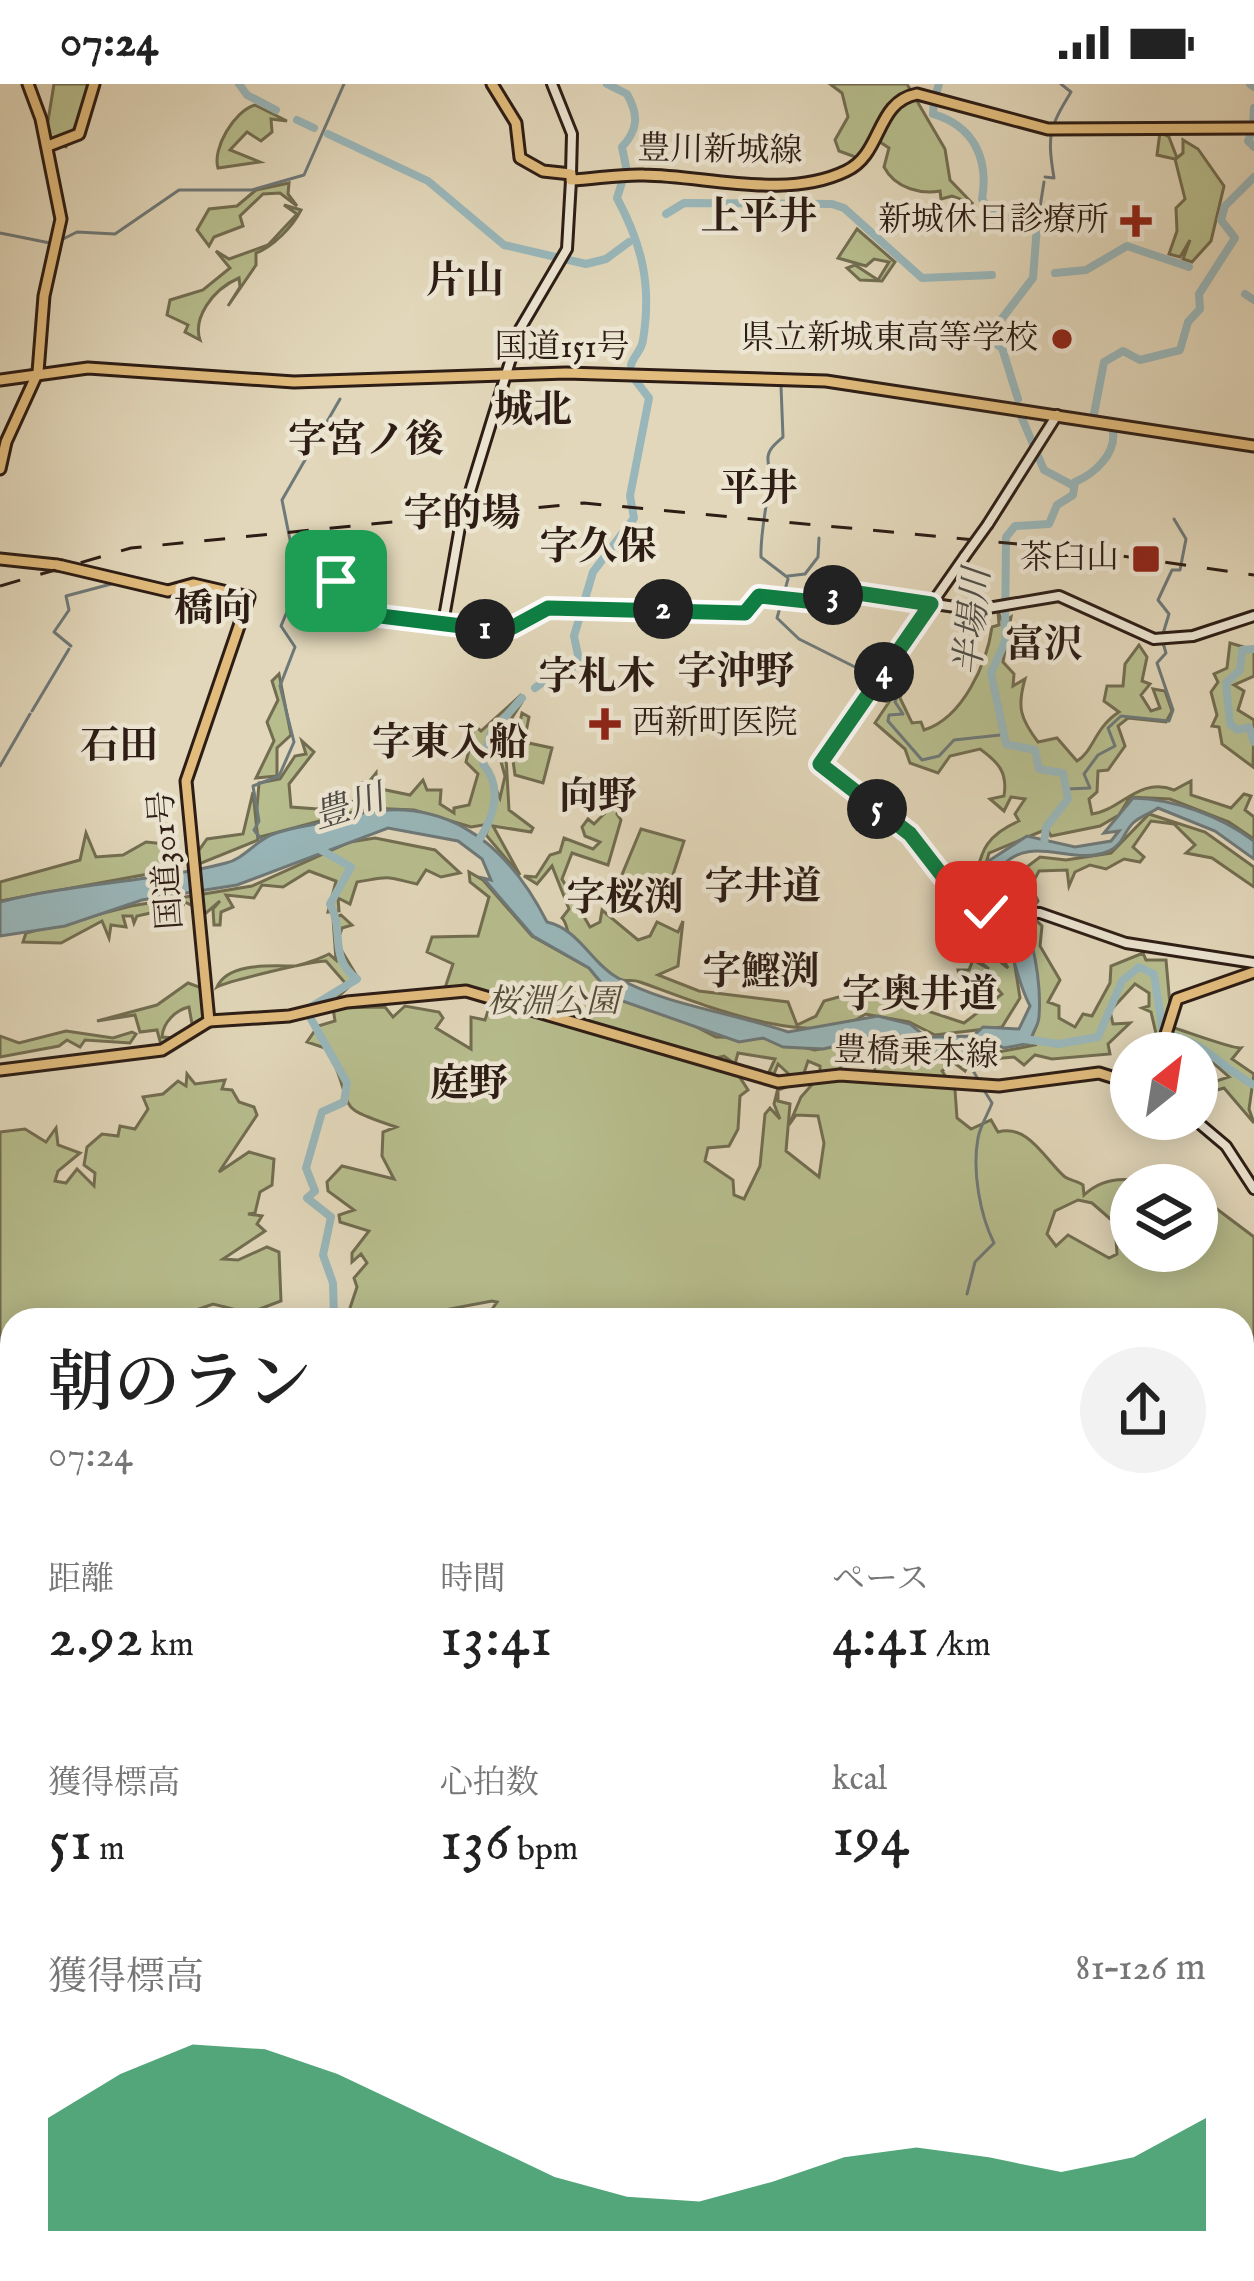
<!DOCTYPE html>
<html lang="ja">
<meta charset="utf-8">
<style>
body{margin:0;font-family:"IM FELL English","Noto Serif JP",serif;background:#f2f2f2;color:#222;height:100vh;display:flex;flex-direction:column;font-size:45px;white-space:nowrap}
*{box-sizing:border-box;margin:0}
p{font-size:39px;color:#767676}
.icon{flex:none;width:66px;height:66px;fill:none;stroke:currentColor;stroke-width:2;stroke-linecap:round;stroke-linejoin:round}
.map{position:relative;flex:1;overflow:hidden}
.sheet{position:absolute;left:0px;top:1224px;width:1254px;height:975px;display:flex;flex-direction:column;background:#fff;border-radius:36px 36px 0 0;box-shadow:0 6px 30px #0003}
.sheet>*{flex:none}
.needle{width:78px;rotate:30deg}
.tools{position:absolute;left:1110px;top:948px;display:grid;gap:24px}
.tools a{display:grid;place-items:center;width:108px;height:108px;border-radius:50%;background:#fff;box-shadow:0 6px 30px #0003;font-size:60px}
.pin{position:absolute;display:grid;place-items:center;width:102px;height:102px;color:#fff;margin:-51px;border-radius:24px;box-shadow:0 6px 18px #0006}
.km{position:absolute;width:60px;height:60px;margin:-30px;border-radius:50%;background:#222;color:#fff;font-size:33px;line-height:60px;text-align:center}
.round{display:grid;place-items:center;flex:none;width:126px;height:126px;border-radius:63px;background:#f2f2f2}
.head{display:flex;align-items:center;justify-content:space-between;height:204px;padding:0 48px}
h1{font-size:66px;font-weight:600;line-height:90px}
.stats{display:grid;grid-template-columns:repeat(3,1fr);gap:18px;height:204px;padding:12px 48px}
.stats div{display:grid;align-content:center}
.stats b{font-size:60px;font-weight:600}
.stats small{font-size:33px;font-weight:400}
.stats p{font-size:33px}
.chart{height:336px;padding:24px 48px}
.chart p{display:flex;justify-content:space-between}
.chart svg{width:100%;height:216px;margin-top:12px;fill:#0b8043;opacity:.7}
.status{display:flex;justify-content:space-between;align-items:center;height:84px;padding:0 60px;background:#fff;direction:ltr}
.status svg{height:33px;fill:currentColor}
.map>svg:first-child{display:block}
.green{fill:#b7bd8d;stroke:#726d51;stroke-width:3;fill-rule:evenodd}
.water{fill:#99b7bb;stroke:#6e7979;stroke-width:3}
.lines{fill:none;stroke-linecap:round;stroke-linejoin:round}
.stream{stroke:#6e7979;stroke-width:3}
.river{stroke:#99b7bb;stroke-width:8}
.secondary-casing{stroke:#2d1d15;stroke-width:14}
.primary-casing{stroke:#2d1d15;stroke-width:15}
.trunk-casing{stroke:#2d1d15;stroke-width:15}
.secondary{stroke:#ece5d2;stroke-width:8}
.primary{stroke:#e1bc7d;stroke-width:9}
.trunk{stroke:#e1bc7d;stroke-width:9}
.rail{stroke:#2d1d15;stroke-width:3;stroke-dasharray:21 21;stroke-linecap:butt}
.secondary-bridge-casing{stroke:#2d1d15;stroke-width:14;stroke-linecap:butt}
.trunk-bridge-casing{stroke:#2d1d15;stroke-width:15;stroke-linecap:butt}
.secondary-bridge{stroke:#ece5d2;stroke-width:8}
.trunk-bridge{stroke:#e1bc7d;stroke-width:9}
.route-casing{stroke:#fff;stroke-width:24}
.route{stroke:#0b8043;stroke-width:15}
.poi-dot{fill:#8f2418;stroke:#ece5d2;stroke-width:4.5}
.labels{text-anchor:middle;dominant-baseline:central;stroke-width:9;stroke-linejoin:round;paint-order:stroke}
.street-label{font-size:33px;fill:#2d1d15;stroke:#ece5d2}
.poi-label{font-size:33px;fill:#2d1d15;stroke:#ece5d2;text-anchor:end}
.park-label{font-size:33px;font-style:italic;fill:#564d39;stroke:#ece5d2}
.water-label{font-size:36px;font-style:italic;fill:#4d4b47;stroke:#ece5d2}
.quarter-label{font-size:39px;font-weight:bold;fill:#2d1d15;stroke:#ece5d2}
</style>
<div class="status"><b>07:24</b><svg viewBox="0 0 49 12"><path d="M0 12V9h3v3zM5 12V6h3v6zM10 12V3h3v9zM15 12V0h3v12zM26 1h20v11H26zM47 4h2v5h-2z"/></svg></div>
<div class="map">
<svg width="1254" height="2197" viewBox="0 0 1254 2197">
<rect width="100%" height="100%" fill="#e2d7ba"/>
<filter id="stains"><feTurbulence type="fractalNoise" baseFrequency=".00167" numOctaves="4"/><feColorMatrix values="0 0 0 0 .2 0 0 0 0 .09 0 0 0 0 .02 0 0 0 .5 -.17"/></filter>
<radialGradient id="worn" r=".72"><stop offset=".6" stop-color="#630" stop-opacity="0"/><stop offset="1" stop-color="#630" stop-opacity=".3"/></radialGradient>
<g class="green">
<polygon points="54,0 93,0 66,63 51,58 47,43"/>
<path d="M830 0H907L945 65 950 96 973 120 952 112 941 115 940 107C923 110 896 106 884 83L889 64 880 58 888 23 858 74 839 67 835 56 848 33 842 9Z"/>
<path d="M255 21 287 37 271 35 272 48 261 57 247 48 230 66 260 78 218 84C212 65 234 27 255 21Z"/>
<polygon points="1160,48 1169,53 1177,74 1183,69 1183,56 1198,65 1224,102 1211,157 1192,178 1183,175 1190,156 1180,173 1169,170 1177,147 1176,124 1185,115 1175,75 1157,71"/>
<polygon points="289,99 288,110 297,122 280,109 263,110 240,132 243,142 214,153 209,162 197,146 209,125 237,122 256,106"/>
<path d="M284 121 301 126C293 142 273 163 256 169V181L228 222 240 203 239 194C211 206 193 235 200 256L185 248 188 241 167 231 170 216 203 206 230 184 216 167 229 175 268 161 297 130Z"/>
<polygon points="857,145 895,178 882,197 860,196 847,184 855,181 878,196 889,178 874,175 866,182 838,174"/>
<path d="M998 528 1003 538 1011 533 1003 578 1014 590 1013 602 1025 595C1017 623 1020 634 1038 658L1057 654 1077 677C1093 668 1095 643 1119 628L1104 617 1107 602H1123L1125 580 1139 561 1147 573 1142 597 1150 600 1141 611 1151 627 1160 624 1153 605 1165 607 1172 627 1166 638 1128 634 1118 642 1125 662 1108 686 1098 687 1097 708 1089 715 1092 730C1120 727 1139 692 1174 706L1191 697V711L1231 724 1244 710 1251 712 1245 726 1254 733V755L1229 738 1170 715 1130 713 1119 731 1100 742 1051 752 1047 745 989 769 983 790 1002 826 994 838 1014 876 1020 914 1002 943 935 951 909 938 865 930C817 970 691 916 640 898 629 894 626 900 615 893 609 889 570 853 568 848 566 842 566 838 562 834L569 825 552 782 537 800 524 792 536 793 550 771 560 768 564 754 593 765 600 758 585 752 582 743 588 735 594 740 619 715 624 722 617 730 621 736 608 781 572 769 562 795 590 843 600 838 602 826 638 856 650 852 657 838 678 848 683 837 678 882 658 891 699 907 788 918 797 941 816 932 824 917 864 906 964 939 1002 910 989 895 968 891 960 896 958 886H969L973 876 989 885 965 866V856L969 853 1008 884 997 865 998 851 988 842 993 829 966 818C985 782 970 759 1019 737L1015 730 1025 715 1011 713 1004 727 990 715 1004 712C1008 688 998 678 980 665L950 672 938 689 910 679 905 665 875 639 889 618 874 615 884 594H895L904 604 900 614 912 639 921 638 924 646C963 634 987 579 992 543L999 541Z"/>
<polygon points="1230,559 1254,566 1254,592 1234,601 1244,607 1238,626 1254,636 1253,683 1222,660 1219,643 1212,642 1217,631 1211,608 1218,598 1214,590 1227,584"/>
<polygon points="279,590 291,651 277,664 277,692 256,694 274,657 267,638 278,616 272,597"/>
<polygon points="520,612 522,618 506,643 491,651 485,680 500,714 505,692 498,667 504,654 515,660 522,629 529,633 524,658 552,664 543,699 515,691 511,662 506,672 509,726 533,744 531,748 493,742 520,791 486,751 489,740 471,743 414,726 368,724 260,753 255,748 259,699 280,695 295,672 306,670 302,657 314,668 289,700 291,723 318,725 368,714 370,703 358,699 368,699 376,689 376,704 410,711 423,696 427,706 441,706 440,720 454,729 454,724 469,721 478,690 466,678 475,642 481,647"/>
<polygon points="253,708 258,756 199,780 183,778 176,785 0,817 0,798 80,776 86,749 96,773 123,771 146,758 176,761 178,774 192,776 207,755 243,750"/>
<path d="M1149 730 1205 748 1254 783V803L1212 774 1186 769 1195 761 1174 740 1151 737 1133 763 1144 773 1140 778 1124 775 1106 785 1090 781 1075 788 1069 802 1067 786 1039 787 1031 802 1038 817 1029 829 1042 842 1040 862 1060 896 1048 918 1059 922V934L1075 943 1083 930 1092 932 1110 899 1111 882 1143 869 1146 876H1166L1170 921 1165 941C1180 945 1232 965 1241 964L1232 975 1254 990 1249 1025 1254 1039 1224 1004 1197 1012 1201 1002 1229 993 1202 969 1197 980V969H1188L1191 963 1185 958 1173 963 1168 956 1158 958 1151 928 1142 924 1149 922V909L1135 900 1110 927 1113 940 1130 939 1108 960 1110 970 1052 975 1035 971 1024 981 1014 973 970 977 965 987 953 978 942 987 955 1006 957 1034 971 1045 991 1036 998 1048C1028 1039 1046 1077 1065 1093 1071 1097 1078 1097 1083 1101L1084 1111C1104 1092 1131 1093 1155 1101H1131V1167H1197V1110L1254 1153V1716L1242 1720V1236H461L490 1228 497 1218 492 1217 444 1226 436 1236H346L357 1203 354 1194 367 1179 361 1170 352 1178V1169L369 1147 340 1138 339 1131 354 1126 328 1107 327 1098 342 1082 394 1095 382 1072 383 1048 396 1043C329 1021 358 1027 328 965L307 958 318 942 335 937 333 924 385 923 393 933 405 922 439 928 443 934 436 944 471 965V933L485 936 494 909 445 904 453 880 427 868 432 853 478 852 489 813 470 798 469 788 483 796 532 852 589 884 614 914 685 937 716 953 763 954 815 966 888 951 917 963 924 973 949 971 957 976 1035 961 1031 954C1056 907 1013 842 1030 817L1014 802 1016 791 1040 773 1066 776 1111 769ZM738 969 775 975 769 988 774 990 778 980 792 993 803 992 808 977 820 982V989L838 987 846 975 876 976 873 997 816 996 801 1013 789 1041 796 1031 818 1032 824 1059 819 1093 786 1067 790 1020 778 1017V1006L792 1001 778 1004 774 1020 780 1035 770 1024 765 1030 760 1082 744 1115 734 1111 733 1096 705 1077 708 1064 729 1062 738 1045 740 1012 748 1006 737 989 711 975 724 972 735 980ZM1078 1116 1092 1119 1115 1139 1117 1170 1109 1174 1068 1151 1056 1162 1047 1150 1055 1127Z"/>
<polygon points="641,745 684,757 666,812 621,793"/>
<path d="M375 754 435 766 460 789 441 793 426 786 417 800C382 792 393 792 357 798L350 820 338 814 339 827 328 828 336 797 309 787 283 803 262 801 254 814 226 811 233 823 221 828 220 841H214L213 825 220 817 206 829 185 818 174 836 164 826 137 832 134 839 132 832H123L126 843 111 841 109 854 102 837 61 859 23 858 26 849 131 822 252 802 350 758Z"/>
<path d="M341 831 352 841 342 844 337 859 358 894 335 916 322 920 347 901 326 877C311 877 228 897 217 903 228 878 273 882 294 882 300 882 321 874 329 870L336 876 333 834Z"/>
<path d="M188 899 202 904 203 934 192 940 189 923C176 926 163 938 162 953L176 954 161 961 157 946 140 948 135 931 97 937 157 921Z"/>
<polygon points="66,947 113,954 132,948 136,950 130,959 85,956 80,963 67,956 59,962 0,973 0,952 19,959"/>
<polygon points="187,990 195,1000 225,996 222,1005 232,1006 239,1018 254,1023 257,1031 219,1088 249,1068 274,1075 272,1101 260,1108 255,1129 248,1130 262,1132 257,1140 265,1147 223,1175 238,1176 267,1163 279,1168 281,1217 249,1229 213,1220 168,1236 12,1236 12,1461 0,1464 0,1048 25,1045 46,1058 56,1044 58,1061 80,1069 58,1087 55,1097 66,1099 77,1085 94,1102 95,1089 84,1081 87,1063 102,1050 118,1052 120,1042 135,1045 148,1025 143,1013 163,1010 178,997 186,1002"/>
<polygon points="1242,1735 1254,1735 1254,1837 1242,1849"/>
<polygon points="1254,1856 1254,2197 565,2197 570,2187 657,2187 697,2194 704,2193 702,2187 1242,2187 1242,1867"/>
<polygon points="235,2187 479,2187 485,2197 263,2197"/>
</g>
<path class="water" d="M1133 714C1174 715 1221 732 1254 757V775L1215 747 1158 724C1151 729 1139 733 1133 739 1123 749 1123 761 1109 767 1073 783 1032 749 1002 782V797C1029 824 1042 892 1039 933 1038 945 1031 947 1031 959L1004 964 995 960 979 972H925L907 953 886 951 823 965 783 963 763 954 739 958 614 914 589 884 533 852 483 794 491 796 482 775 458 757 388 744 237 801 142 816 65 842 0 852V818C74 799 153 798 226 779 243 775 254 759 271 751 293 742 319 741 342 734 437 706 504 753 547 838 579 845 592 880 618 894 665 921 734 929 788 948L878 932 910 940 926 953 973 952 983 943 1019 945 1030 922C1017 898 1014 869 1002 842L1007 841C1002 820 987 802 987 778L1027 752 1075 763 1111 757 1119 747 1104 749Z"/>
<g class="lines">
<g class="stream">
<path d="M1045 93 1054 94C1047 51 1049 44 1071 8L1061 0"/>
<polyline points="1037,142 1044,98"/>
<polyline points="0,149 50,159"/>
<polyline points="59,157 77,148 115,150 179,106 252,106 304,91 344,0"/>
<path d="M781 302 783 353C776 359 767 366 768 376 772 410 760 439 761 473L787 493"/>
<polyline points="788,492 805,490 818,473 819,454"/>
<polyline points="788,495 777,534 799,555 865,588 869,600"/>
<polyline points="1162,553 1169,530 1158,516 1172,486 1180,486 1186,455 1174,435"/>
<polyline points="71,562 54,548 69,526 66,512 115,499"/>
<polyline points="877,609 883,615 899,609 895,618 903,630 889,631 888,637 922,676 939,672 954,656 1000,651"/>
<polyline points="32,627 69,565"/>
<polyline points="0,682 30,630"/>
<polyline points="1067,705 1090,704 1084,690 1098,671 1115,662 1108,644 1121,632 1169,637 1173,626 1157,579 1166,569 1163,559"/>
<polyline points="262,756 254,746 259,737 253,702 279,692 294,658 280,602 295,563 281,542 289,523 292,466 282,416 340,315"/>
<polyline points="963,969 979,997"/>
<path d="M967 1210 975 1178 994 1159C980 1131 972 1087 978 1054 980 1042 988 1030 992 1019L982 1003"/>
</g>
<g class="river">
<polyline points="239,0 247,11 276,26"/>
<path d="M607 0 627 10C639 31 638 46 622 63L627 88"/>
<polyline points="1250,0 1254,3"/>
<polyline points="936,10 939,0"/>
<path d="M934 15 933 30C974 42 989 75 982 115L991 129 1037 142 1033 194 987 254 1002 264 1018 315"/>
<polyline points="297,36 314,44"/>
<polyline points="1253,40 1254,24"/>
<polyline points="1252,47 1248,57 1254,63"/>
<polyline points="328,50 428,97 504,161 586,180 606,175 629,158"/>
<path d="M623 95 617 114C642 161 652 201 643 256 642 266 634 271 631 281"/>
<polyline points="666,130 684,119 832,120 844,124 922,194 992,191"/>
<polyline points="1055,189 1086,186 1127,162 1189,183"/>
<polyline points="1245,210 1254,216"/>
<polyline points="1094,330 1104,278 1123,267 1140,276 1180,266 1188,238 1200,225 1199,210 1235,154 1221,136 1225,122 1254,93"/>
<polyline points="1021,332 1044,386 1074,402"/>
<polyline points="1254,565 1242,566 1240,586 1226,599 1230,640 1238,646 1249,643 1254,658"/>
<polyline points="535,604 559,586 580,581 574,552 593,488 634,434 630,412 649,314 636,297"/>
<path d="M479 756C494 733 503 703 483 680L490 650 522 614"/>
<path d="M1044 760 1046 743 1068 715 1063 689 1039 685 1035 666 1006 660 991 589 1005 558 1006 453 1015 442 1049 440 1057 421 1073 411 1075 398C1094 390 1116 370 1113 348"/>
<path d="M314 762 351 783 330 820C345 847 328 874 357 895L306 926 347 999 344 1018 322 1028 306 1084 315 1107 307 1114 331 1133 323 1171 333 1199 334 1236"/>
<path d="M1024 955 1059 960 1098 953 1122 897 1139 883 1154 890 1163 948C1210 961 1216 980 1254 1001"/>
<polyline points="0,1714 12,1721"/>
<polyline points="1242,1871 1254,1854"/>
</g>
<defs>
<g id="secondary">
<polyline points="552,0 572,50 571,90"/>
<polyline points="988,440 1057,331"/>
<polyline points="341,455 332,526 494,546 513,543 546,525 744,529 759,512 825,519 838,506 976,526 1059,512 1154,555 1193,552 1254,532"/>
<polyline points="965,472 820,680 910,750 971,825 1040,829 1126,859 1254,879"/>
<polyline points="443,539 461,437 520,245 567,165 571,96"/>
<polyline points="1194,1035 1226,1062 1254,1105"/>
<polyline points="1242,1851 1254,1838"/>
<polyline points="0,1934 12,1927"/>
</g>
<g id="primary">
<path d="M492 0 516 39 520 74 543 87 571 90V96C595 95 620 90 644 91 708 92 786 116 846 87 883 70 875 18 917 10L1048 45 1254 44"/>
<polyline points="48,62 79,50 94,0"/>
<polyline points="209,937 289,932 347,918 466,907 778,998 840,991 999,1002 1099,989 1131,999"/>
<polyline points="1160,969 1177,915 1254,888"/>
</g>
<g id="trunk">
<polyline points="0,296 88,284 294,298 566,289 826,297 1254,362"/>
<polyline points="0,385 6,358 38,288 44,212 61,135 41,35 28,0"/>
<polyline points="0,475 57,481"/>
<polyline points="0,986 162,966 209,937 186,697 249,513 193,500 168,507 62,482"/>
</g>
</defs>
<use href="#secondary" class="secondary-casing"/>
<use href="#primary" class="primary-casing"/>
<use href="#trunk" class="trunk-casing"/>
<use href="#secondary" class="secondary"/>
<use href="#primary" class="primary"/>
<use href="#trunk" class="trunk"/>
<polyline class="rail" points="0,502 131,464 584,419 1081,466 1254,491"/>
<defs>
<polyline id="secondary-bridge" points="965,472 988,440"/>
<polyline id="trunk-bridge" points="57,481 62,482"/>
</defs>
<use href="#secondary-bridge" class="secondary-bridge-casing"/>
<use href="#trunk-bridge" class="trunk-bridge-casing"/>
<use href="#secondary-bridge" class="secondary-bridge"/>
<use href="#trunk-bridge" class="trunk-bridge"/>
</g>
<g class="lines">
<defs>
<polyline id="route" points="336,497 332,526 494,546 513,543 548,524 745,529 759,512 825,519 838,506 931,520 820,680 910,750 965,821 986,828"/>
</defs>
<use href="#route" class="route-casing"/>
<use href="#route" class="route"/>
</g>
<g class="poi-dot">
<path d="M1130 119h12v12h12v12h-12v12h-12v-12h-12v-12h12z"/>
<circle cx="1062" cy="255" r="12"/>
<rect x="1131" y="460" width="30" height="30" rx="6"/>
<path d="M599 622h12v12h12v12h-12v12h-12v-12h-12v-12h12z"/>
</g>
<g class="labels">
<g class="street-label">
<text transform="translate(720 67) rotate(1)">豊川新城線</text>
<text x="562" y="264">国道151号</text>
<text transform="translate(167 776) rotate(-94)">国道301号</text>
<text transform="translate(916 970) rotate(2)">豊橋乗本線</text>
</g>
<g class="poi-label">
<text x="1109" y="137">新城休日診療所</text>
<text x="1038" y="255">県立新城東高等学校</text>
<text x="1119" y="475">茶臼山</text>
<text x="632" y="640" text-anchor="start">西新町医院</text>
</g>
<g class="park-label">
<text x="553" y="919">桜淵公園</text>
</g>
<g class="water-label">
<text transform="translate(974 538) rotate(-85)">半場川</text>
<text transform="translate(349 724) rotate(-17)">豊川</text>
</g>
<g class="quarter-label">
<text x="759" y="134">上平井</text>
<text x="465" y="198">片山</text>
<text x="533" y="327">城北</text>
<text x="366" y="357">字宮ノ後</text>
<text x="759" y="406">平井</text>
<text x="462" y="431">字的場</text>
<text x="598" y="464">字久保</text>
<text x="213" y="526">橋向</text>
<text x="1044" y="562">富沢</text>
<text x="736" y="589">字沖野</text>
<text x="597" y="594">字札木</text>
<text x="450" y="660">字東入船</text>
<text x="119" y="663">石田</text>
<text x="598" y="714">向野</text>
<text x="763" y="804">字井道</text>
<text x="625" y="815">字桜渕</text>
<text x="761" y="889">字鰹渕</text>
<text x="920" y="912">字奥井道</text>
<text x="469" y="1001">庭野</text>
</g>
</g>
<rect width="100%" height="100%" filter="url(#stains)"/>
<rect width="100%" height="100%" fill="url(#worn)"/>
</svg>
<div class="tools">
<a><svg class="needle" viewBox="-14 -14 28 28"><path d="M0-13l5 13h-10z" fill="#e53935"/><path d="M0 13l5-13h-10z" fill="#767676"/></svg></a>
<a><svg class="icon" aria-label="layers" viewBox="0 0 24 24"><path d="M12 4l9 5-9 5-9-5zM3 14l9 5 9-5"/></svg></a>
</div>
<div class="pin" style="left:336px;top:497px;background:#1e9e55"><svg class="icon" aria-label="arrive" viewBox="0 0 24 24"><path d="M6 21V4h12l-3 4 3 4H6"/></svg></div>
<div class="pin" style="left:986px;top:828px;background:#d93025"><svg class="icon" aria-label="check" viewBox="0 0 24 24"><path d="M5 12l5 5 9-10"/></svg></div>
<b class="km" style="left:485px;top:545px">1</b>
<b class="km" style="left:663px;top:525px">2</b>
<b class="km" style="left:833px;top:511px">3</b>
<b class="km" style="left:884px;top:588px">4</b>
<b class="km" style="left:877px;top:725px">5</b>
<section class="sheet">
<div class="head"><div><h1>朝のラン</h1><p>07:24</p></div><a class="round"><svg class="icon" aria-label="share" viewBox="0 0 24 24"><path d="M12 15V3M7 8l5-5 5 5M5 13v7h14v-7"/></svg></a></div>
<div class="stats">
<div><p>距離</p><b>2.92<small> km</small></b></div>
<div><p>時間</p><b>13:41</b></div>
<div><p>ペース</p><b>4:41<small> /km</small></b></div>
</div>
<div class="stats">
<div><p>獲得標高</p><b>51<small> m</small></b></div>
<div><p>心拍数</p><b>136<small> bpm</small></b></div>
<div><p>kcal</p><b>194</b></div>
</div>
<div class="chart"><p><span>獲得標高</span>81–126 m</p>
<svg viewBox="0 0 160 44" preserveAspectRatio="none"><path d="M0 44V21L10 12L20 6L30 7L40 12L50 19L60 26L70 33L80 37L90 38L100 34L110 29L120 27L130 29L140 32L150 29L160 21V44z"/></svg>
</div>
</section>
</div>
